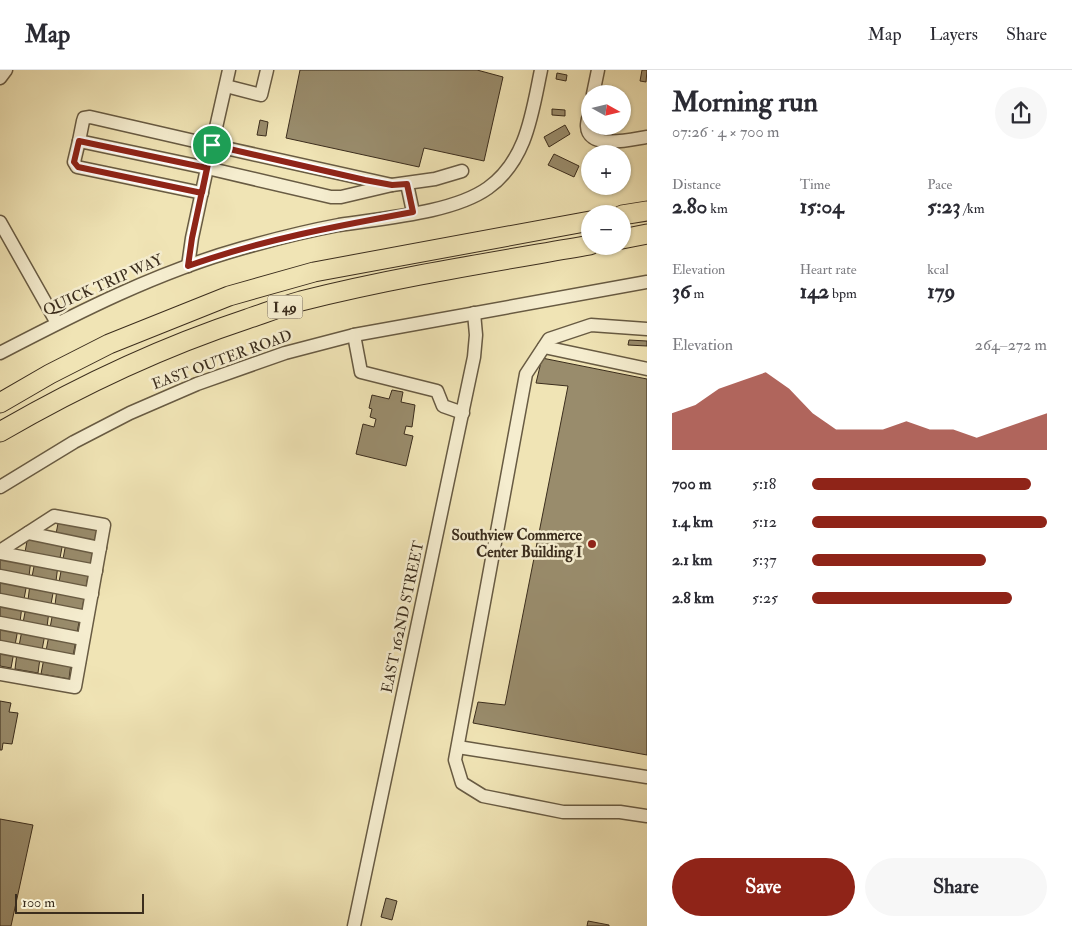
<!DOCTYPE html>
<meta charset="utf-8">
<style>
body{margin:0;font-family:"IM FELL Double Pica",serif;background:#f7f7f7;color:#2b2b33;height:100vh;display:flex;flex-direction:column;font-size:19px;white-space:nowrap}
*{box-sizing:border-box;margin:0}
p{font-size:16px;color:#7c7c81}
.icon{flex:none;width:28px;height:28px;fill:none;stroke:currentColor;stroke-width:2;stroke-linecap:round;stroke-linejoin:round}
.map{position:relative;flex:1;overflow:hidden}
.drawer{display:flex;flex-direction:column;background:#fff;width:425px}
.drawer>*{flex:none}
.needle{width:32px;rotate:98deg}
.controls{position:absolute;left:581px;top:15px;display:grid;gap:10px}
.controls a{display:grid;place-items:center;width:50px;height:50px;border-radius:50%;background:#fff;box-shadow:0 1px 4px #0004;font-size:25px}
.scale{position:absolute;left:15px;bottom:12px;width:129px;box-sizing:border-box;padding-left:5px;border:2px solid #3b2d1d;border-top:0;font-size:14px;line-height:18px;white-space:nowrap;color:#3b2d1d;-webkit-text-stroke:4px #f5edcf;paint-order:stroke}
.pin{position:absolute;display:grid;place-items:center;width:42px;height:42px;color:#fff;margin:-21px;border:2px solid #fff;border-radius:50%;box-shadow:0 1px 5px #0007}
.round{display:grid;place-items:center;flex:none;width:52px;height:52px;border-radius:26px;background:#f7f7f7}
.head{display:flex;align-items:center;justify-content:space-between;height:85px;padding:0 25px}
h1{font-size:28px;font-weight:800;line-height:38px}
.metrics{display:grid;grid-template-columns:repeat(3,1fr);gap:8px;height:85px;padding:5px 25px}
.metrics div{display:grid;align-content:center}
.metrics b{font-size:21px;font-weight:800}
.metrics small{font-size:14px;font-weight:400}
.metrics p{font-size:14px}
.chart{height:140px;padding:10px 25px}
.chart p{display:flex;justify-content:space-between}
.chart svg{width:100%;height:90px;margin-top:5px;fill:#8f2418;opacity:.7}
.cta{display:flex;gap:10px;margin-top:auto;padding:10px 25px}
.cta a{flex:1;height:58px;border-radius:30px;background:#8f2418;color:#fff;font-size:20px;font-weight:800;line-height:58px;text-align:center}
.cta a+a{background:#f7f7f7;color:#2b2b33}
ul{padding:0 25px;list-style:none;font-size:16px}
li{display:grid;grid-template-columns:80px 60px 1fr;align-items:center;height:38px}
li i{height:12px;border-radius:6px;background:#8f2418}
header{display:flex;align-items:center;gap:30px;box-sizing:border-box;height:70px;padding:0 25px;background:#fff;border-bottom:1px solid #e1e1e2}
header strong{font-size:24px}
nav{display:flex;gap:28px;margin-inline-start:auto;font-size:18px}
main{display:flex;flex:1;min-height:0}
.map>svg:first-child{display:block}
.building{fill:#998c6c;stroke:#3b2d1d}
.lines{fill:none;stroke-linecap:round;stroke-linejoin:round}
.minor-casing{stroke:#685b43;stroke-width:15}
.highway-casing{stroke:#3b2d1d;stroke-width:21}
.minor{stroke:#f5edcf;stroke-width:12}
.highway{stroke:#f0e4b5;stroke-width:19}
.route-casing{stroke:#fff;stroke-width:10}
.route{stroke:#8f2418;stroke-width:6}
.poi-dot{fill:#8f2418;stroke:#f5edcf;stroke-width:2}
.labels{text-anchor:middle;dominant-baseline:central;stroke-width:5;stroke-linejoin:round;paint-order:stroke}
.shield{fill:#f5edcf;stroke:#736752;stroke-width:1}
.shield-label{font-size:14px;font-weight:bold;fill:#3b2d1d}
.street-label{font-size:15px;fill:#3b2d1d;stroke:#f5edcf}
.poi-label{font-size:15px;font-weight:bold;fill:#3b2d1d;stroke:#f5edcf;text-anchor:end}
</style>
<header>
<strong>Map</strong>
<nav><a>Map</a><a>Layers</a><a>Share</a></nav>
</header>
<main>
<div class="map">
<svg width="647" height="856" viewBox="0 0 647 856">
<rect width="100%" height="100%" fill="#f0e4b5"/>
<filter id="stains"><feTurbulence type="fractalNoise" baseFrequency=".004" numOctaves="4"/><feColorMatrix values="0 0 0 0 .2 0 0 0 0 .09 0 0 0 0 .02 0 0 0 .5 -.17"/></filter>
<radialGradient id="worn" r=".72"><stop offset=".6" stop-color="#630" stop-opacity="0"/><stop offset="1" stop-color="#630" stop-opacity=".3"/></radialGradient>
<g class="building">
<polygon points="300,0 477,0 503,7 484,91 424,78 419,97 286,68"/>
<polygon points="642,0 647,0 646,12 640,11"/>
<polygon points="557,3 567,5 566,11 556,9"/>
<polygon points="552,39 565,40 565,46 552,45"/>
<polygon points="260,50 268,52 266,66 257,65"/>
<polygon points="565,55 570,64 549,77 544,67"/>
<polygon points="554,84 579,96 574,107 548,95"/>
<polygon points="629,270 647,271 647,276 628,275"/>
<polygon points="542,288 647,309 647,685 473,653 478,632 505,635 568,316 536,313"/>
<polygon points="392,320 403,322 401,332 415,335 412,357 406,356 404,364 413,366 406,396 356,384 363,354 374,357 376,349 370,347 372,339 369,338 372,325 389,329"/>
<polygon points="59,448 98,455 95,470 56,464"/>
<polygon points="28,466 63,472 60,488 25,482"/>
<polygon points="66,473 93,478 91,494 63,489"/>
<polygon points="0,484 31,490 29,506 0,500"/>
<polygon points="35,491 58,495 56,511 32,507"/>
<polygon points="62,496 89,501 86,517 59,512"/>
<polygon points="0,508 27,513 24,529 0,524"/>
<polygon points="30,514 54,518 51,534 28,530"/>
<polygon points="57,519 85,524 82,540 55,535"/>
<polygon points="0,532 22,536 20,552 0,548"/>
<polygon points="26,537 49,541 47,557 23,553"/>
<polygon points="53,542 80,547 77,563 50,558"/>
<polygon points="0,556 18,559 15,575 0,572"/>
<polygon points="22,560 45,564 42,580 19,576"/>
<polygon points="49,565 76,570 73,586 46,581"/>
<polygon points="0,580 14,582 11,598 0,596"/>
<polygon points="17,583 40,588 38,603 15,599"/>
<polygon points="44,588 71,593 69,609 41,604"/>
<polygon points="0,631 11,633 9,642 18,643 12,674 3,673 2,680 0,680"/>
<polygon points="0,749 33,755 11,856 0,856"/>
<polygon points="386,828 397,831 392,850 381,847"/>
<polygon points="588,851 609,855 609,856 587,856"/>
</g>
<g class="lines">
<defs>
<g id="minor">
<polyline points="0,8 6,0"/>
<polyline points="226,16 261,25 267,0"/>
<polyline points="593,24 598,0"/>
<path d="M590 41C589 46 587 51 587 56 588 81 633 69 647 67"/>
<polyline points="79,71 83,51 84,48 90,47 212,75 229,0"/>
<polyline points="407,114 413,142"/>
<polyline points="202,123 77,97 74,92 79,71 207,98 331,127 341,127 392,115"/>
<polyline points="0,152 57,253"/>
<polyline points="188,196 192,168 212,75 392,115 435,109 462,101"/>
<polyline points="647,259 591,255 549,269 526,304 455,690 462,713 483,726 563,742 620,742 647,746"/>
<polyline points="354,265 361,302 437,321 443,336 463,343"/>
<polyline points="544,277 647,299"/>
<path d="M0 283C79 242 157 202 243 178 275 169 307 161 339 155 383 148 453 143 488 118 527 90 532 43 541 0"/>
<polyline points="0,417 74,372 130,343 197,314 285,283 354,265 647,212"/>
<polyline points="28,463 100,478"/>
<polyline points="0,481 54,446 104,455 75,617 0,604"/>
<polyline points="0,483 96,501"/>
<polyline points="0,506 92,524"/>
<polyline points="0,530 87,547"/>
<polyline points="0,553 83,569"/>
<polyline points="0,577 79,592"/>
<polyline points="458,677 647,707"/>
<polyline points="354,856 474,287 476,265 474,243"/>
</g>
<g id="highway">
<polyline points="622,145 647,141"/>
<polyline points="622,169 647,164"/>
<polyline points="0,333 50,304 109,274 229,226 314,202 590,151"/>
<path d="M0 362C81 315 159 278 247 249 265 243 283 236 301 231 396 207 493 192 590 175"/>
</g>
</defs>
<use href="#minor" class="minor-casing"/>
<use href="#highway" class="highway-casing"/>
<use href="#minor" class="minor"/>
<use href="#highway" class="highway"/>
</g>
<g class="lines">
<defs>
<path id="route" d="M212 75 202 123 78 97 74 92 79 71 207 98 192 168 188 196C261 170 337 156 413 142L407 114 392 115 365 110 212 75"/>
</defs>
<use href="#route" class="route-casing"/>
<use href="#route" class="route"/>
</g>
<circle class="poi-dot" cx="592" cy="474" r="5"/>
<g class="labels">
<rect class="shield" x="267.5" y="225.5" width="35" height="23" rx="4"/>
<g class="shield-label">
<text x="285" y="237">I 49</text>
</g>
<g class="street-label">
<text transform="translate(103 215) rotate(-24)">QUICK TRIP WAY</text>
<text transform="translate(222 290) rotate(-20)">EAST OUTER ROAD</text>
<text transform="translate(403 547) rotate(-78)">EAST 162ND STREET</text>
</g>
<g class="poi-label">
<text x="582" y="465">Southview Commerce<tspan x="582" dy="17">Center Building I</tspan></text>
</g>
</g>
<rect width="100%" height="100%" filter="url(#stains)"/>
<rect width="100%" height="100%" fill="url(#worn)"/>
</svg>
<div class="controls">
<a><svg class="needle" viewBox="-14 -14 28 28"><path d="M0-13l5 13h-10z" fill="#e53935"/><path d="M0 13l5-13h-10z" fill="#7c7c81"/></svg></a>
<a>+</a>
<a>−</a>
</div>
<div class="scale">100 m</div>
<div class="pin" style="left:212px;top:75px;background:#1e9e55"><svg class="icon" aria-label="arrive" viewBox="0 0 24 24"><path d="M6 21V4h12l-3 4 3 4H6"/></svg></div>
</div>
<section class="drawer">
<div class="head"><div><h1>Morning run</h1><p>07:26 · 4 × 700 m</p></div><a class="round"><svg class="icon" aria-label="share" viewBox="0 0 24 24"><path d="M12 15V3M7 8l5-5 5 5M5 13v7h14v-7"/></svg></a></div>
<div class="metrics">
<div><p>Distance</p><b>2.80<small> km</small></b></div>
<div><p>Time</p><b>15:04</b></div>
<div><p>Pace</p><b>5:23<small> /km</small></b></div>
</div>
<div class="metrics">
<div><p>Elevation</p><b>36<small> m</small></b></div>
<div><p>Heart rate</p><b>142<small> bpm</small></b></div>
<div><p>kcal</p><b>179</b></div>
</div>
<div class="chart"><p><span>Elevation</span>264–272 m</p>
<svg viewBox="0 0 160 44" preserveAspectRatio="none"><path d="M0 44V26L10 22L20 14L30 10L40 6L50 14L60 26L70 34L80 34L90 34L100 30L110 34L120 34L130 38L140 34L150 30L160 26V44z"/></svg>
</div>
<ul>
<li><b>700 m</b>5:18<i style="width:93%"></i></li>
<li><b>1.4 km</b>5:12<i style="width:100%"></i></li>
<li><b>2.1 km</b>5:37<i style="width:74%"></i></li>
<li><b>2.8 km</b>5:25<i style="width:85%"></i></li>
</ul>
<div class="cta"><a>Save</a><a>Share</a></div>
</section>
</main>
